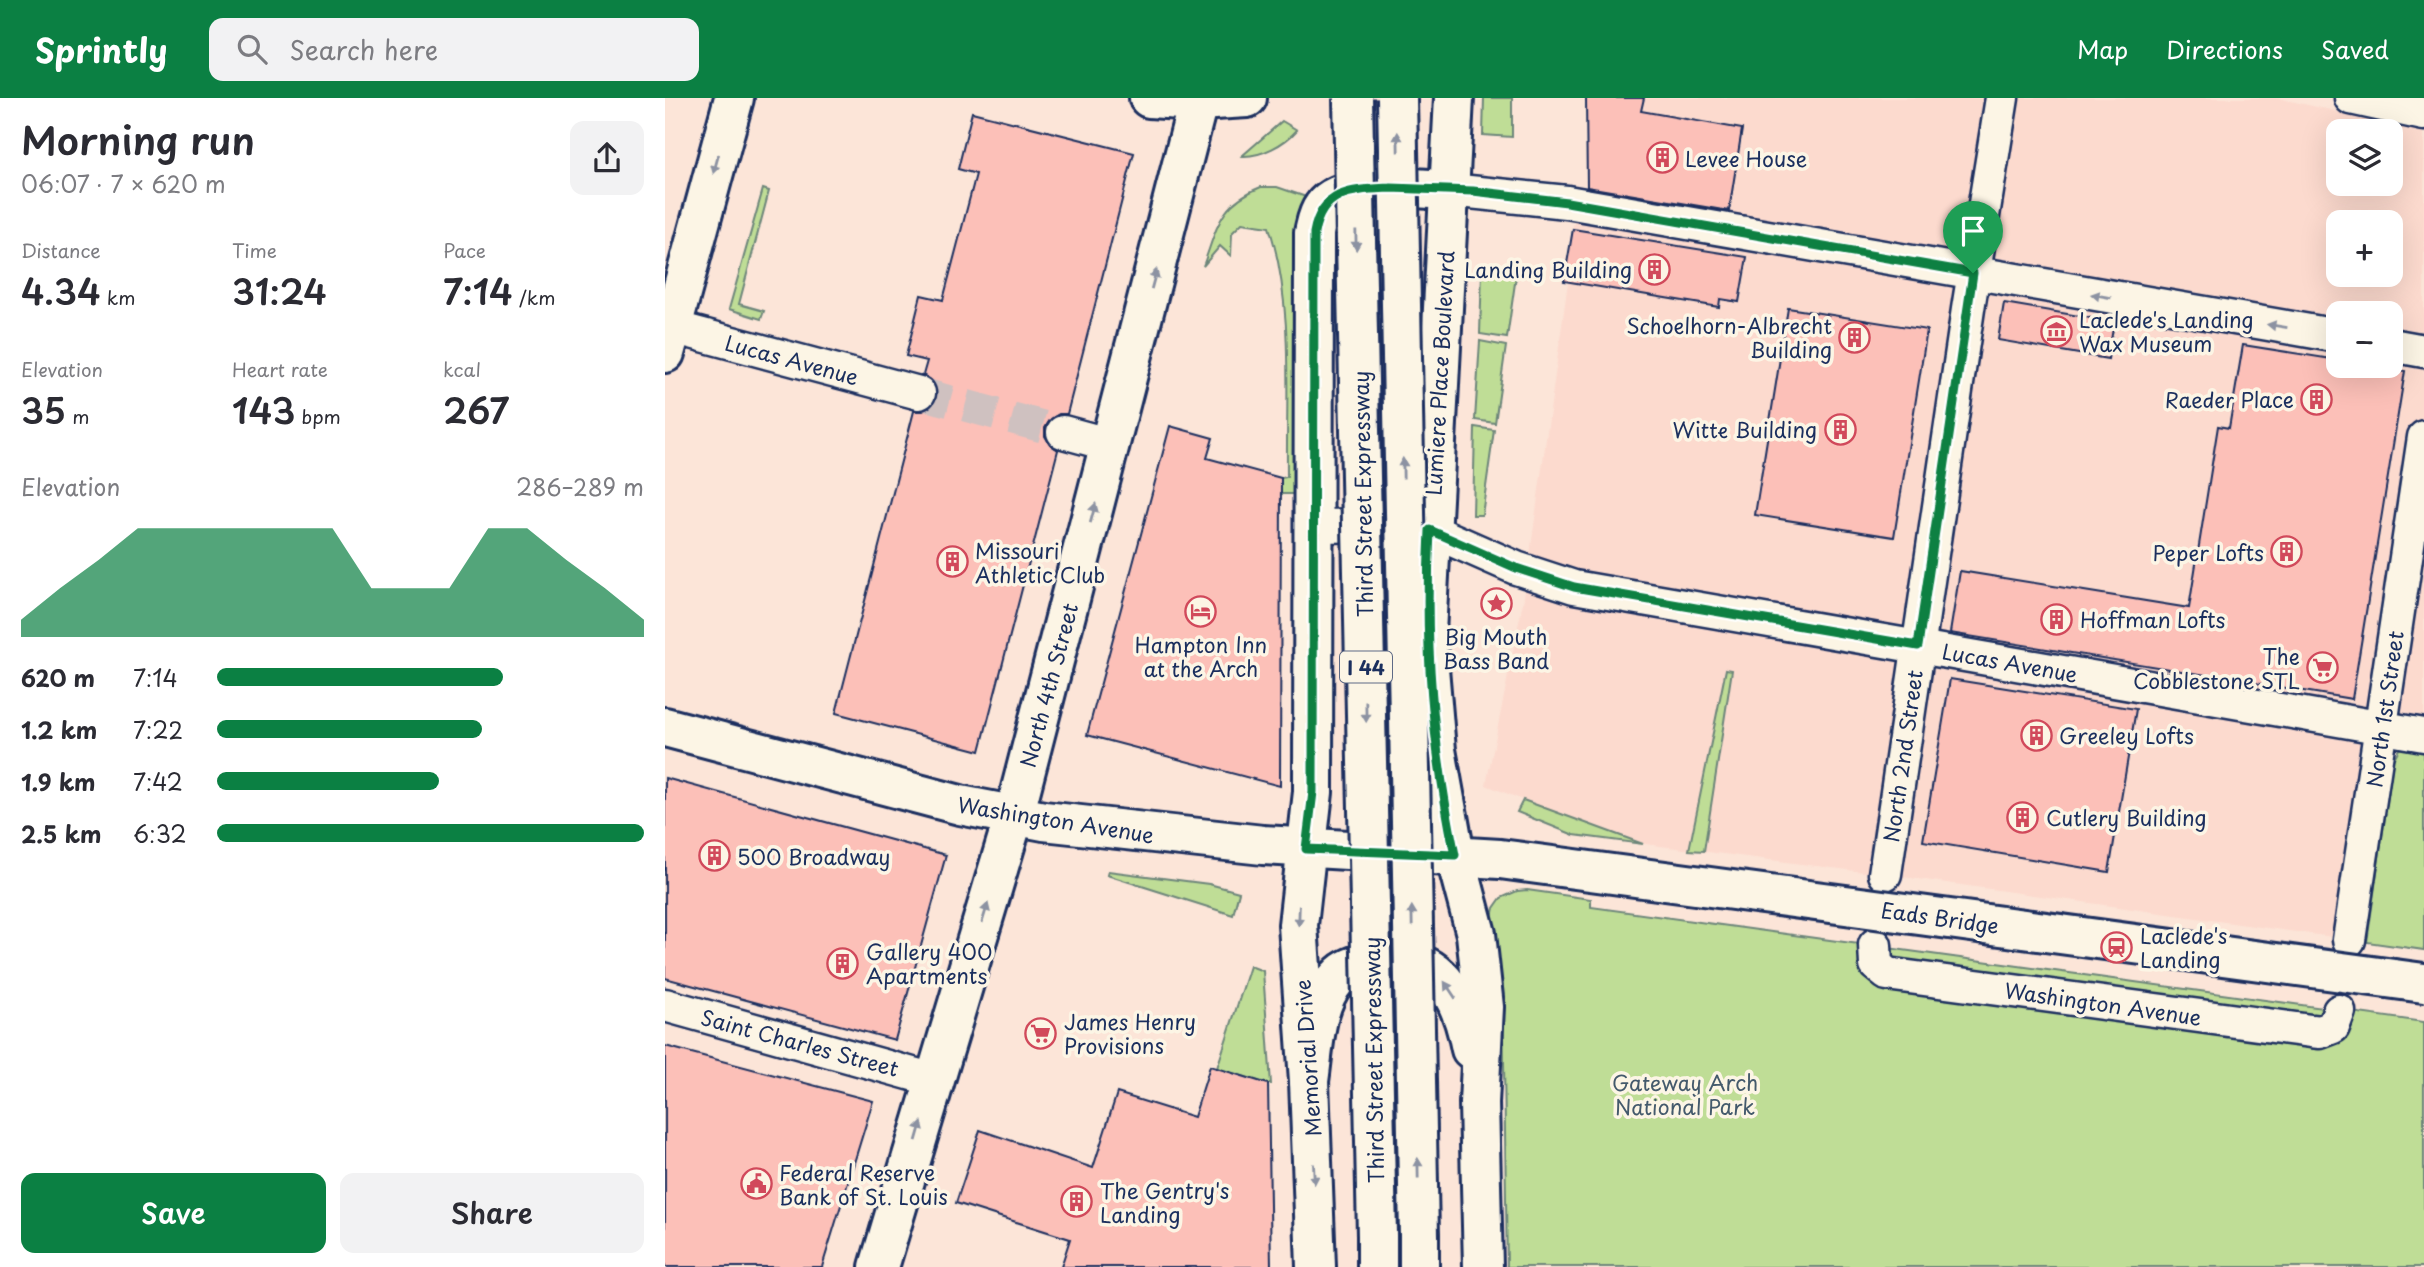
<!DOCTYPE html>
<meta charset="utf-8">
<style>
body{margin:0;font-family:"Playpen Sans",sans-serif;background:#f2f2f3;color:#2b2b33;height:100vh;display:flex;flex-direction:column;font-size:26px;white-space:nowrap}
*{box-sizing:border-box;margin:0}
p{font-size:23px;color:#7c7c81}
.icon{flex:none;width:38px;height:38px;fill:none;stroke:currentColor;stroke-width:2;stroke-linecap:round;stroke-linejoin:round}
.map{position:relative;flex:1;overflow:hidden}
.drawer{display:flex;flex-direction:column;background:#fff;width:665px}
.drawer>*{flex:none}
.tools{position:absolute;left:1661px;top:21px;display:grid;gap:14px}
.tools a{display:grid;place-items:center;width:77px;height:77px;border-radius:14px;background:#fff;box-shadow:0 7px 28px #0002;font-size:35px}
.pin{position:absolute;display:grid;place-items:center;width:60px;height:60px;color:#fff;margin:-72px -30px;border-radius:50% 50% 50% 0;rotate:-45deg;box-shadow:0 0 7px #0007}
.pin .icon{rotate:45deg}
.round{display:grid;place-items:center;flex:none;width:74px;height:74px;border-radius:14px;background:#f2f2f3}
.headline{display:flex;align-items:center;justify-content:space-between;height:119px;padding:0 21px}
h1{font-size:38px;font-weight:600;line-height:52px}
.figures{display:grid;grid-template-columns:repeat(3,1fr);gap:10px;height:119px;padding:7px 21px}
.figures div{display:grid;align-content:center}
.figures b{font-size:35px;font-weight:600}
.figures small{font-size:19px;font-weight:400}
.figures p{font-size:19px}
.chart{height:196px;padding:14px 21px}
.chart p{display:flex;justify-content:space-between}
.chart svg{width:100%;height:126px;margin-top:7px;fill:#0b8043;opacity:.7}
.button{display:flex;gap:14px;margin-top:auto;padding:14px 21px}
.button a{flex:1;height:80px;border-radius:14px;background:#0b8043;color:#fff;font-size:28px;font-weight:600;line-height:80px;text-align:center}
.button a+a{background:#f2f2f3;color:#2b2b33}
ul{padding:0 21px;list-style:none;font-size:23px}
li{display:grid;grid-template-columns:112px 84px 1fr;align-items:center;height:52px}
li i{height:18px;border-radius:9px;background:#0b8043}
header{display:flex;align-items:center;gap:42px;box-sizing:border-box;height:98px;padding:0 35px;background:#0b8043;color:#fff}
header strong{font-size:33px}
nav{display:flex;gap:38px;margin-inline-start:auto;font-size:24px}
.search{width:490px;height:63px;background:#f2f2f3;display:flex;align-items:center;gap:18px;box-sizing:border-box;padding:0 24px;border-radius:14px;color:#7c7c81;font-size:26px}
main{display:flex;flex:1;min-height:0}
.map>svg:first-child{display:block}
.built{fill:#fcdace;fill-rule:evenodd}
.green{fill:#bfdd96;stroke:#6d867a;stroke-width:2}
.building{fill:#fcc0b8;stroke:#1b2f5e;stroke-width:2}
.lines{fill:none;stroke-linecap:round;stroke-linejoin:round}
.street-tunnel{stroke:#cfc1c0;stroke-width:32;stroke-dasharray:32 16;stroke-linecap:butt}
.street-casing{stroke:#1b2f5e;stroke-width:37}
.secondary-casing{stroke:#1b2f5e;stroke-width:44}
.primary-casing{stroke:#1b2f5e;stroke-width:44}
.highway-casing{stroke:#1b2f5e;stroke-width:44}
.street{stroke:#fcf5e5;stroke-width:32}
.secondary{stroke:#fcf5e5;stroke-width:38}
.primary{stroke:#fcf5e5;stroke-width:38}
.highway{stroke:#fcf5e5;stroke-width:38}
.tram{stroke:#1b2f5e;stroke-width:2}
.secondary-bridge-casing{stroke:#1b2f5e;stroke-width:44;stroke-linecap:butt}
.highway-bridge-casing{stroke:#1b2f5e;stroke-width:44;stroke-linecap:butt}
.secondary-bridge{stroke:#fcf5e5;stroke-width:38}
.highway-bridge{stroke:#fcf5e5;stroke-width:38}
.oneway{fill:#8c92a2}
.route-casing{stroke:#fff;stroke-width:14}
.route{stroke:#0b8043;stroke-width:9}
.labels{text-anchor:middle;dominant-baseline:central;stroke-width:7;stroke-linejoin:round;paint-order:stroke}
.shield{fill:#fcf5e5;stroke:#5e6a86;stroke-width:2}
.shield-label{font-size:19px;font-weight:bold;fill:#1b2f5e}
.poi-label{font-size:21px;fill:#1b2f5e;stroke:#fcf5e5;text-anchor:start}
.street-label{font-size:21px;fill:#1b2f5e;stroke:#fcf5e5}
.park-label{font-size:21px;fill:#445a6c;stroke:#fcf5e5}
</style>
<header>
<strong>Sprintly</strong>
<div class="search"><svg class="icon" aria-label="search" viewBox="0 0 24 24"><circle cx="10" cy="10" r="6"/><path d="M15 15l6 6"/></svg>Search here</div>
<nav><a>Map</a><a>Directions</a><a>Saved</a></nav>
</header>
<main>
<section class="drawer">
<div class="headline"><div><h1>Morning run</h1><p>06:07 · 7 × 620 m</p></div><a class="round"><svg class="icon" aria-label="share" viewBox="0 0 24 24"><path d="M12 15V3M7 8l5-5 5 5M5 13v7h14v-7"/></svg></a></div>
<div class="figures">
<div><p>Distance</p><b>4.34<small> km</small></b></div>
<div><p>Time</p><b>31:24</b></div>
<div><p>Pace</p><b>7:14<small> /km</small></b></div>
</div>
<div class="figures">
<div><p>Elevation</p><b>35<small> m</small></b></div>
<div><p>Heart rate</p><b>143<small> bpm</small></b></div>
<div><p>kcal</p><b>267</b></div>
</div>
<div class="chart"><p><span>Elevation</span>286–289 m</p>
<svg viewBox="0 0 160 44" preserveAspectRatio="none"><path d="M0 44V38L10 27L20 17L30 6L40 6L50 6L60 6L70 6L80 6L90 27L100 27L110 27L120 6L130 6L140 17L150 27L160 38V44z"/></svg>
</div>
<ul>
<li><b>620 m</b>7:14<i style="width:67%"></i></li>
<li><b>1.2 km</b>7:22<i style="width:62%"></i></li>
<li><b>1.9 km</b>7:42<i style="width:52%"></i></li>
<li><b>2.5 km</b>6:32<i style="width:100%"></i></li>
</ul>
<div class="button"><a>Save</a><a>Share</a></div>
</section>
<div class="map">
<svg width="1759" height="1169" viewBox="0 0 1759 1169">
<rect width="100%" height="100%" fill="#fce5d8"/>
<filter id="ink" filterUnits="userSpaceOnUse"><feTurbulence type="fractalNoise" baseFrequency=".0143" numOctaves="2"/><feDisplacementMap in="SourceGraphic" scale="14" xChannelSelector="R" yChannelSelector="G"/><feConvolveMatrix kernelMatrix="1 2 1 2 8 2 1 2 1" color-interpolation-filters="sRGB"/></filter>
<g filter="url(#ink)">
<path class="built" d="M921 0H1612L1759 33V623L1703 614 1667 839 1253 781 909 737 852 714 858 702 821 687 859 499 903 184 899 183 908 128 922 90ZM1673 33H1726V86H1673ZM1673 124H1726V177H1673ZM1673 215H1726V268H1673Z"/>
<g class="green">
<polygon points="819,0 847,0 847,39 818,37"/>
<path d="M617 23 632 32C620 46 596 59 577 58Z"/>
<path d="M596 89H612L641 99 638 109 633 396H616V380L622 379C621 299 629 205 604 129L577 125 567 135 566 158 555 148 538 168C553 128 554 106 596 89Z"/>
<polygon points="98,91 104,93 74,206 99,213 96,221 64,211"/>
<polygon points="817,173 851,178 842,240 815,236"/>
<polygon points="815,243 841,248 830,325 810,322"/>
<polygon points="810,329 829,332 817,417 808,417"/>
<polygon points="1061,571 1067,572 1039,753 1024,752"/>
<polygon points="1739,649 1759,651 1759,852 1702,844 1728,662 1734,651"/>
<polygon points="858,702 978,746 909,737 852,714"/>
<polygon points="443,773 544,786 574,794 568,817 442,777"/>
<polygon points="862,792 926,801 926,809 1759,924 1759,1169 842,1169 838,897 826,824 829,810 836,800 852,793"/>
<polygon points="585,868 598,873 606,986 603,986 552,970"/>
</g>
<g class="building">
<polygon points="921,0 979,0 976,13 1077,31 1064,113 922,89"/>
<polygon points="307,14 469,55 402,316 394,316 386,321 380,330 380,338 385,346 393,352 315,653 171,615 249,313 258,313 266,308 272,299 272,291 267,283 258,277 262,263 241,258 256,197 278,202 311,76 293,71"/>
<polygon points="908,131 1082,159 1074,204 1055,201 1054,209 899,183"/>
<polygon points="1339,205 1449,224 1443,261 1333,242"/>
<polygon points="1123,210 1262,232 1229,439 1090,417"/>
<polygon points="1578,247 1673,262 1673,268 1709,268 1740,273 1687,601 1285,535 1295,473 1524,510 1553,328 1564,330"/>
<polygon points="505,328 548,340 542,360 616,380 615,688 422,637"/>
<polygon points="1285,581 1471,611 1444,774 1258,743"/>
<polygon points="0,680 281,757 230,942 0,880"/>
<polygon points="0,948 208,1003 157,1169 0,1169"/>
<polygon points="545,968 603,986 606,1169 396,1169 405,1141 291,1105 315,1032 428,1070 452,995 529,1019"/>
</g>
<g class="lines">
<polyline class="street-tunnel" points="254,295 398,334"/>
<defs>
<g id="street">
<polyline points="1686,0 1759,16"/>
<polyline points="785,92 902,104 1673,238"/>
<polyline points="0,227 254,295"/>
<polyline points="1726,247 1759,253"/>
<polyline points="398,334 446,347"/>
<polyline points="648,428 731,427 765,432 851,470 909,489 1759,637"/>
<polyline points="1220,776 1303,211 1337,0"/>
<polyline points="1684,842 1759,339"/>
<polyline points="1210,847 1211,867 1222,876 1229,877 1646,933 1655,934 1668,929 1674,913"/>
<polyline points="0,907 269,982"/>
</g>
<g id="secondary">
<polyline points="789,0 761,535 771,652 790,757"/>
<polyline points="0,629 295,707 379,723 598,747 835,761 1188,808"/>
<path d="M651 1169 644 983 633 827 648 694 649 135C651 127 652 117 658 109 677 81 754 91 785 92"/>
</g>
<g id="primary">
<polyline points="484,0 533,3 582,0"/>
<polyline points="0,255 69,0"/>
<polyline points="214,1169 349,718 534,0"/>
</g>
<g id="highway">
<polyline points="533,3 535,0"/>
<polyline points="790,757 811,836 819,909 814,1005 818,1169"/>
<path d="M644 983C649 950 649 905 673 879 682 868 698 865 712 864 725 863 743 861 755 866 788 879 800 919 806 951"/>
<polyline points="712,1138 712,1169"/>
<polyline points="754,1169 754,1138"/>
</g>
</defs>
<use href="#street" class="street-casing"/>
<use href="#secondary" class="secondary-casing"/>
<use href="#primary" class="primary-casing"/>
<use href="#highway" class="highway-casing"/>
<use href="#street" class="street"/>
<use href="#secondary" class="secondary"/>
<use href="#primary" class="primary"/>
<use href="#highway" class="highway"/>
<g class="tram">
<polyline points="1190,793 1759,871"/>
<polyline points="1185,827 1759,905"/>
</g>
<defs>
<polyline id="secondary-bridge" points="1188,808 1759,885"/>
<g id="highway-bridge">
<polyline points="688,0 712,1138"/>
<polyline points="732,0 754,1138"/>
</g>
</defs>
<use href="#secondary-bridge" class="secondary-bridge-casing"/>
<use href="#highway-bridge" class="highway-bridge-casing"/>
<use href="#secondary-bridge" class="secondary-bridge"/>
<use href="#highway-bridge" class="highway-bridge"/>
</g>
<defs><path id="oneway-solid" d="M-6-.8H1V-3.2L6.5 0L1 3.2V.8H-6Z" transform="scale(1.75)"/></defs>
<g class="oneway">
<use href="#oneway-solid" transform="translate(733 44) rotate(-91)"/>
<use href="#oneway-solid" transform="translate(51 66) rotate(105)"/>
<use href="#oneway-solid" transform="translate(691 142) rotate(89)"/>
<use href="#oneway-solid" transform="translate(489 181) rotate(-75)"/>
<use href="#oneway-solid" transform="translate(1436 198) rotate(-170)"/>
<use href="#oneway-solid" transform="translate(1612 228) rotate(-171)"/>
<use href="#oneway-solid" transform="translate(738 370) rotate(-91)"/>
<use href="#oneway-solid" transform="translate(428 415) rotate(-75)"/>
<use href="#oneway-solid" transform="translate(701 614) rotate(89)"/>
<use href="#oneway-solid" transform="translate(320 815) rotate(-73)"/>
<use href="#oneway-solid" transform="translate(634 818) rotate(92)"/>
<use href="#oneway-solid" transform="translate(747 818) rotate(-91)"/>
<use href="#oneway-solid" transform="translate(785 892) rotate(-124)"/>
<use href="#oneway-solid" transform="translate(254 1033) rotate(-74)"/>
<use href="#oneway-solid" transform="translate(753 1070) rotate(-91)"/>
<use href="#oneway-solid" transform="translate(649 1076) rotate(87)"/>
</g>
</g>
<g class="lines" filter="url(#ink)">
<defs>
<path id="route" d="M726 90 808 93 902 104 1308 175 1253 548 909 489 851 470 765 432C759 547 767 645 790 757L641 751 648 694 649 135C657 91 688 92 726 90Z"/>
</defs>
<use href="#route" class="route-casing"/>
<use href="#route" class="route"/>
</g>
<defs>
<symbol id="building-ring" viewBox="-11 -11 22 22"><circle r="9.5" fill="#fcf5e5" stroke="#d1495b" stroke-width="1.5"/><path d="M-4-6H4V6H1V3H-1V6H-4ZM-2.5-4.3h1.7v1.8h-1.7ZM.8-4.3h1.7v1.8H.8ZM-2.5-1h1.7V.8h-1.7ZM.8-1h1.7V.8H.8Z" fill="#d1495b"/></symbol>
<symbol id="museum-ring" viewBox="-11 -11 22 22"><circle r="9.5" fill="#fcf5e5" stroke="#d1495b" stroke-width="1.5"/><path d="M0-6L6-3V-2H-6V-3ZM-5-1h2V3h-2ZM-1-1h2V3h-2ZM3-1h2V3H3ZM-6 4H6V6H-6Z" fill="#d1495b"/></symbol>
<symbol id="sight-ring" viewBox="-11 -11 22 22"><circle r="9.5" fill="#fcf5e5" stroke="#d1495b" stroke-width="1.5"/><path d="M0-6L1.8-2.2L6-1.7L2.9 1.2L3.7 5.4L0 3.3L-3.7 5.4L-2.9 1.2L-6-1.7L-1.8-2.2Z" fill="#d1495b"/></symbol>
<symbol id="hotel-ring" viewBox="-11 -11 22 22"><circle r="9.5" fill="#fcf5e5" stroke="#d1495b" stroke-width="1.5"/><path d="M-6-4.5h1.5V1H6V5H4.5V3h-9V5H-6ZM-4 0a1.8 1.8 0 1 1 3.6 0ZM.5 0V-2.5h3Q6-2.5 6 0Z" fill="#d1495b"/></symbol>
<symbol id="supermarket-ring" viewBox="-11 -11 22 22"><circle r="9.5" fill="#fcf5e5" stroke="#d1495b" stroke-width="1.5"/><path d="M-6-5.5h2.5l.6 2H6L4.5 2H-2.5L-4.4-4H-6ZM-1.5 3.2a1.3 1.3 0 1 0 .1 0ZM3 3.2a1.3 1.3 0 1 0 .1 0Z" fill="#d1495b"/></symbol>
<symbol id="station-ring" viewBox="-11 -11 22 22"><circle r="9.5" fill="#fcf5e5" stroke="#d1495b" stroke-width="1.5"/><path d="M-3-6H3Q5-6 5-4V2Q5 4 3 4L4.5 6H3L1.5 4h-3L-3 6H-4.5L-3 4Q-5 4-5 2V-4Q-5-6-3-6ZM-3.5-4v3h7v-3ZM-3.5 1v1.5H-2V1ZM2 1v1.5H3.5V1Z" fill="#d1495b"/></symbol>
<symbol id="civic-ring" viewBox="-11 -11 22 22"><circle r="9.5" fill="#fcf5e5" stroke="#d1495b" stroke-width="1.5"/><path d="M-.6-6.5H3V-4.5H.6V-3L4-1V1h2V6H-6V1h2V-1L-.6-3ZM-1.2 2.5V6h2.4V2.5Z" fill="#d1495b"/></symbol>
</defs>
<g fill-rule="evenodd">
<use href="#building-ring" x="980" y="42" width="35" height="35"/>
<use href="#building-ring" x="972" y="154" width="35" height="35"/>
<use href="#museum-ring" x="1374" y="216" width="35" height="35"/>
<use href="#building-ring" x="1172" y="222" width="35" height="35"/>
<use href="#building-ring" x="1634" y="284" width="35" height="35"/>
<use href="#building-ring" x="1158" y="314" width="35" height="35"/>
<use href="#building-ring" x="1604" y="436" width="35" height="35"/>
<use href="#building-ring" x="270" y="446" width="35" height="35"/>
<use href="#sight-ring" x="814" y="488" width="35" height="35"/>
<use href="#hotel-ring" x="518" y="496" width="35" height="35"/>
<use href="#building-ring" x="1374" y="504" width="35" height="35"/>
<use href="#supermarket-ring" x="1640" y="552" width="35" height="35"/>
<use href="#building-ring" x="1354" y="620" width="35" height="35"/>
<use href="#building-ring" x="1340" y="702" width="35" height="35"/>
<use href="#building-ring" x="32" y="740" width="35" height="35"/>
<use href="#station-ring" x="1434" y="832" width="35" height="35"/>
<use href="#building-ring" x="160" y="848" width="35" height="35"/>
<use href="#supermarket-ring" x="358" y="918" width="35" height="35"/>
<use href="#civic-ring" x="74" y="1068" width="35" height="35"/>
<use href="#building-ring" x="394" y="1086" width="35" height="35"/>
</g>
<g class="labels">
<rect class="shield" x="675" y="553.5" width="52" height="31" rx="5"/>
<g class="shield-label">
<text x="701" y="569">I 44</text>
</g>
<g class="poi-label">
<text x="1020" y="60">Levee House</text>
<text x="967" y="171" text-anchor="end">Landing Building</text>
<text x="1414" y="221">Laclede's Landing<tspan x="1414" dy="24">Wax Museum</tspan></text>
<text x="1167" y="227" text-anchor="end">Schoelhorn-Albrecht<tspan x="1167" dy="24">Building</tspan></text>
<text x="1629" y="301" text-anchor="end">Raeder Place</text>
<text x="1152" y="331" text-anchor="end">Witte Building</text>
<text x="310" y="452">Missouri<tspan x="310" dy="24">Athletic Club</tspan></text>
<text x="1599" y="454" text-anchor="end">Peper Lofts</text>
<text x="1415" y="521">Hoffman Lofts</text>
<text x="831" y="538" text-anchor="middle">Big Mouth<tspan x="831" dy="24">Bass Band</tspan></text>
<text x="536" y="546" text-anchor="middle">Hampton Inn<tspan x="536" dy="24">at the Arch</tspan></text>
<text x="1635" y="558" text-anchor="end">The<tspan x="1635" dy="24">Cobblestone STL</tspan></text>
<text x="1394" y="637">Greeley Lofts</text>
<text x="1381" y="719">Cutlery Building</text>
<text x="72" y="758">500 Broadway</text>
<text x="1475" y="837">Laclede's<tspan x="1475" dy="24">Landing</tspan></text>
<text x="201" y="853">Gallery 400<tspan x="201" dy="24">Apartments</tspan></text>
<text x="399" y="923">James Henry<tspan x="399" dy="24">Provisions</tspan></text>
<text x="114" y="1074">Federal Reserve<tspan x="114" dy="24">Bank of St. Louis</tspan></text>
<text x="435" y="1092">The Gentry's<tspan x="435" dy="24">Landing</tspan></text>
</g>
<g class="street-label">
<text transform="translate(127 261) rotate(15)">Lucas Avenue</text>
<text transform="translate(774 275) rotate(-87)">Lumiere Place Boulevard</text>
<text transform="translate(697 396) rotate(-91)">Third Street Expressway</text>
<text transform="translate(1345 564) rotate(10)">Lucas Avenue</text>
<text transform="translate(383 587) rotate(-75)">North 4th Street</text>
<text transform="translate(1719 611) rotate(-82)">North 1st Street</text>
<text transform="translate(1237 658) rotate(-82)">North 2nd Street</text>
<text transform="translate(391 721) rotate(9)">Washington Avenue</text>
<text transform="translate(1275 819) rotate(8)">Eads Bridge</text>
<text transform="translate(1438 905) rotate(8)">Washington Avenue</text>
<text transform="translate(135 944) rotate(15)">Saint Charles Street</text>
<text transform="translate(642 960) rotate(-94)">Memorial Drive</text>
<text transform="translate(708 962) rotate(-91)">Third Street Expressway</text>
</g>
<g class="park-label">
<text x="1020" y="984">Gateway Arch<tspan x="1020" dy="24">National Park</tspan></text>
</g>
</g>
</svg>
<div class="tools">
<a><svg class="icon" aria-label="layers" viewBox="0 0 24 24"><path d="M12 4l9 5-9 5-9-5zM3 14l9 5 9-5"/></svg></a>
<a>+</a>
<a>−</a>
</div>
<div class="pin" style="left:1308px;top:175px;background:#1e9e55"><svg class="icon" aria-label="arrive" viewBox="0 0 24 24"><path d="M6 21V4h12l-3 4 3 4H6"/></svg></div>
</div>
</main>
